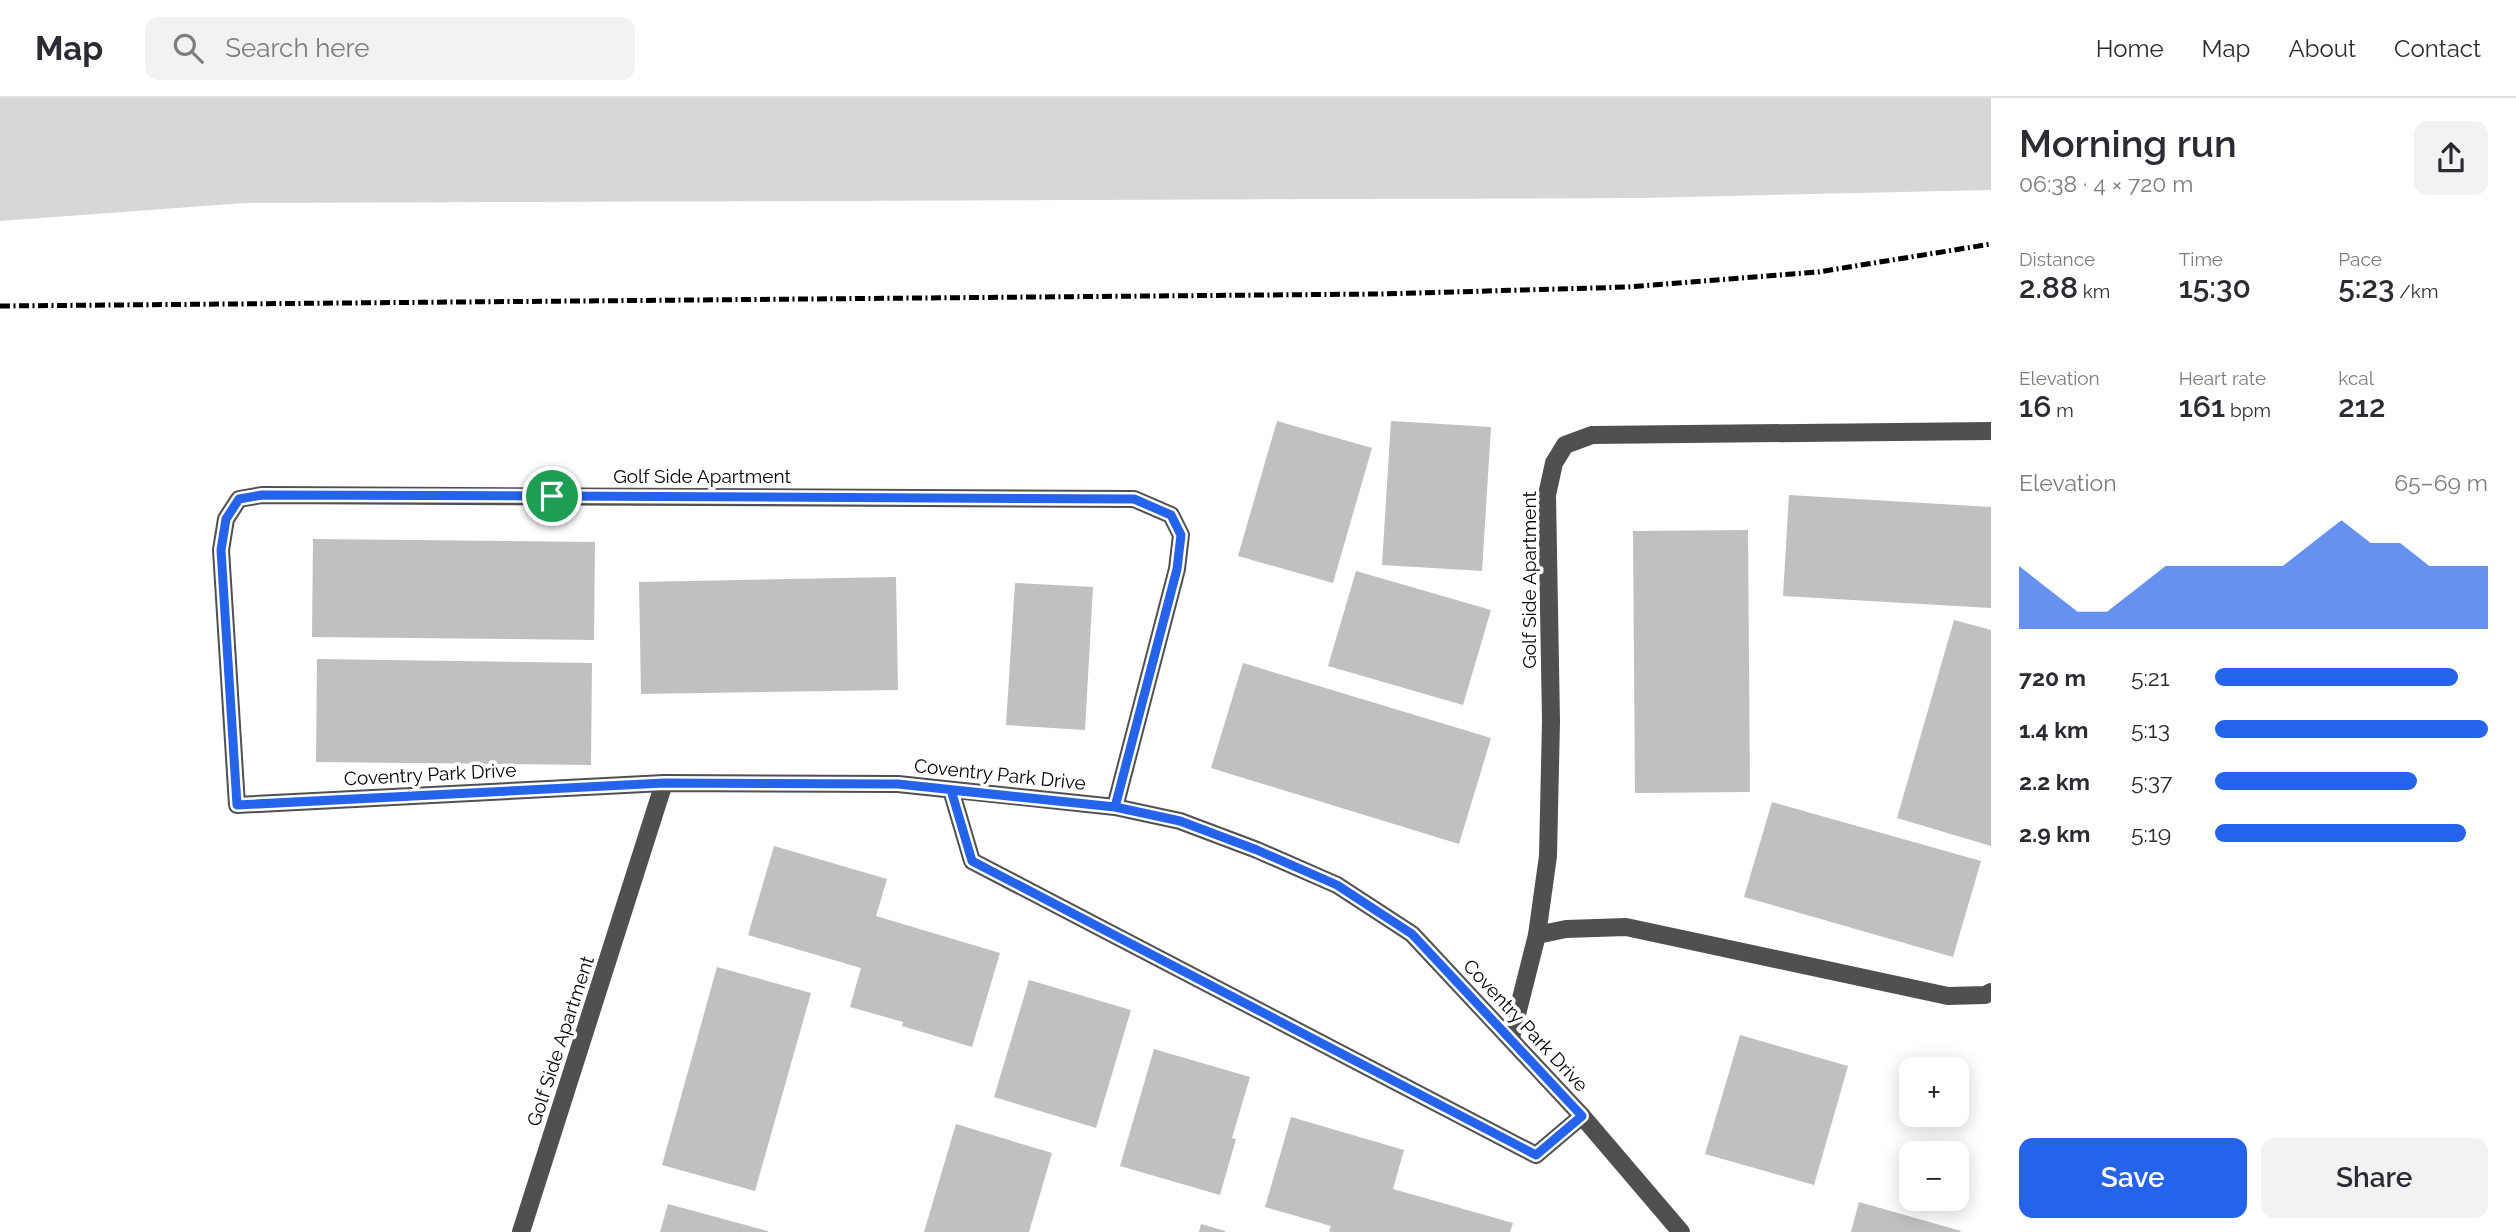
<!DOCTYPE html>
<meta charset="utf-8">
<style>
body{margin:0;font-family:Raleway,sans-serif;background:#f2f2f3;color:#2b2b33;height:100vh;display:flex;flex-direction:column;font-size:26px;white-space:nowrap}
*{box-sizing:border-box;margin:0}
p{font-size:23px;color:#7c7c81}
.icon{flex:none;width:38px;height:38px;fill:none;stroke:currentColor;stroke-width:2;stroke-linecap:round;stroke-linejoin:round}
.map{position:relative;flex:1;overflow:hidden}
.drawer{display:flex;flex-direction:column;background:#fff;width:525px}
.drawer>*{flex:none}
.buttons{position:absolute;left:1899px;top:959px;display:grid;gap:14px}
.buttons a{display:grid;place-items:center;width:70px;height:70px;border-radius:14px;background:#fff;box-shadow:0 4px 18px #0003;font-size:35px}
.pin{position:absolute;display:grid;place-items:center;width:60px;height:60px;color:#fff;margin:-30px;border:4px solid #fff;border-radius:50%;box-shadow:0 2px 7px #0007}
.round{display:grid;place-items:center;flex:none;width:74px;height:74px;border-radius:14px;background:#f2f2f3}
.headline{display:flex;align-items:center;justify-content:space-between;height:119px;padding:0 28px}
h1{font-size:38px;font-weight:600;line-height:52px}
.stats{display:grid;grid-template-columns:repeat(3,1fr);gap:10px;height:119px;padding:7px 28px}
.stats div{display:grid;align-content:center}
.stats b{font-size:30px;font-weight:600}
.stats small{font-size:19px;font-weight:400}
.stats p{font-size:19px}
.chart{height:196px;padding:14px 28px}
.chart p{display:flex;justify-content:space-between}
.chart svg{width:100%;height:126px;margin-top:7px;fill:#2563eb;opacity:.7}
.button{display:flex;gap:14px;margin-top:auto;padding:14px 28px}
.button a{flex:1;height:80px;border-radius:14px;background:#2563eb;color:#fff;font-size:28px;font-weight:600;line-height:80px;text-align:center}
.button a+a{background:#f2f2f3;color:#2b2b33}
ul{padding:0 28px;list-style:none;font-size:23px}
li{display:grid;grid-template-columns:112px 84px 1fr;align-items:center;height:52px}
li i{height:18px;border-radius:9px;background:#2563eb}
header{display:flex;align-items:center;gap:42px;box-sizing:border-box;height:98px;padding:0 35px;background:#fff;border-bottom:2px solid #e1e1e2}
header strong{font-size:33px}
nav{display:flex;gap:38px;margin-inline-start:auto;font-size:24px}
.search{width:490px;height:63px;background:#f2f2f3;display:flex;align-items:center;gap:18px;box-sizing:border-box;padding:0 24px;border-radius:14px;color:#7c7c81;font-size:26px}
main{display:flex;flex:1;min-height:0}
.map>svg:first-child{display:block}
.green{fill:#d7d7d7}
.building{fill:#c0c0c0}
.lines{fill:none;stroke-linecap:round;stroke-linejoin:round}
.minor{stroke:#505050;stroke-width:18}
.rail{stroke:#000;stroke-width:5;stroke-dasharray:10 3.5 2 3.5;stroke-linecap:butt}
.route-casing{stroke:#fff;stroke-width:14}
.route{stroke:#2563eb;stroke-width:9}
.labels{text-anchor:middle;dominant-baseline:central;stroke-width:7;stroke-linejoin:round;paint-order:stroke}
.street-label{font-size:19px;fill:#000;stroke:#fff}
</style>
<header>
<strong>Map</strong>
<div class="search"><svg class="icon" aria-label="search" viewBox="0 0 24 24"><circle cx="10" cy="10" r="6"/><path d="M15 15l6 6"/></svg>Search here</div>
<nav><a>Home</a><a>Map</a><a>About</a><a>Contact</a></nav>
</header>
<main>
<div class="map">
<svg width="1991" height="1134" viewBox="0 0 1991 1134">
<rect width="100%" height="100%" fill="#fff"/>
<polygon class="green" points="0,0 1991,0 1991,92 1641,100 245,105 0,123"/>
<g class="building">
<polygon points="1277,323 1372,350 1333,485 1238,458"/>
<polygon points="1391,323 1491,329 1482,473 1382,467"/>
<polygon points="1789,397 1991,409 1991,510 1783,498"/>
<polygon points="1748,432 1750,694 1635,695 1633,433"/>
<polygon points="313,441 595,444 594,542 312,539"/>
<polygon points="1356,473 1491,512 1463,607 1328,568"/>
<polygon points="896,479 898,592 641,596 639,484"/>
<polygon points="1015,485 1093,489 1085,632 1006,627"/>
<polygon points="1954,522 1991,532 1991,748 1897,720"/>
<polygon points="317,561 592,565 591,667 316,664"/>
<polygon points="1243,565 1491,640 1459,746 1211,670"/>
<polygon points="1772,704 1981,763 1953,859 1744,799"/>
<polygon points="774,748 887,781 876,818 1000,855 972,949 902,928 903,924 850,909 861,870 748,837"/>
<polygon points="717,869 811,895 755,1093 662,1067"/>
<polygon points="1029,882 1131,912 1096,1030 994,999"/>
<polygon points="1740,937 1848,968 1814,1087 1705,1056"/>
<polygon points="1154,951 1250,979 1232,1040 1236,1041 1220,1097 1120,1068"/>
<polygon points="1291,1019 1404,1052 1393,1091 1513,1125 1510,1134 1331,1134 1329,1133 1331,1128 1265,1109"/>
<polygon points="956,1026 1052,1055 1029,1134 924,1134"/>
<polygon points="1859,1104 1961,1133 1960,1134 1851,1134"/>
<polygon points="668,1106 768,1133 768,1134 660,1134"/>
<polygon points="1201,1126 1225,1133 1225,1134 1199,1134"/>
</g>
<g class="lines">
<g class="minor">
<polyline points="1991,333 1592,337 1565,347 1554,365 1547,397 1551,623 1548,758 1537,837 1566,831 1626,829 1948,898 1985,897 1991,894"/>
<polyline points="951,692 972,763 1536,1057 1582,1018"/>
<polyline points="1115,709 1177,471 1181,437 1171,417 1134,401 262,397 239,401 226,421 221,452 237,707 664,685 898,686 1115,709 1180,723 1257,752 1337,787 1412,836 1582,1018 1681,1134"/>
<polyline points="1511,940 1537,837"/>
<polyline points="521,1134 664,685"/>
</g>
<polyline class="rail" points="0,208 1381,196 1628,189 1818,174 1991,146"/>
</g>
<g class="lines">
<defs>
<polyline id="route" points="552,398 262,397 239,401 226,421 221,452 237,707 664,685 898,686 1115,709 1180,723 1257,752 1337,787 1412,836 1582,1018 1536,1057 972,763 951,692 1115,709 1177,471 1181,437 1171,417 1134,401 552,398"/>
</defs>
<use href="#route" class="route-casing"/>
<use href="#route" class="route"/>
</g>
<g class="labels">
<g class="street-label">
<text x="702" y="378">Golf Side Apartment</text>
<text transform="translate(1529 482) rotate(-90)">Golf Side Apartment</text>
<text transform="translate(430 676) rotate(-3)">Coventry Park Drive</text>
<text transform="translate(1000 676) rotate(6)">Coventry Park Drive</text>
<text transform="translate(1526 927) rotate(47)">Coventry Park Drive</text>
<text transform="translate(560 943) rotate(-72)">Golf Side Apartment</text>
</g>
</g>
</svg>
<div class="buttons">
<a>+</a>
<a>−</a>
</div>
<div class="pin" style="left:552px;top:398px;background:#1e9e55"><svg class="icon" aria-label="arrive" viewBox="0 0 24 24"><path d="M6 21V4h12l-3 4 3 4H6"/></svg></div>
</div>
<section class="drawer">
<div class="headline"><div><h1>Morning run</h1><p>06:38 · 4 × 720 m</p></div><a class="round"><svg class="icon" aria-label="share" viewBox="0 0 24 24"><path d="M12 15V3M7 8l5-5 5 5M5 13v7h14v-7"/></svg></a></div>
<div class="stats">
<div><p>Distance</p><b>2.88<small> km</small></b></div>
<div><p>Time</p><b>15:30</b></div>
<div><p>Pace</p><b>5:23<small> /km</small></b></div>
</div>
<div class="stats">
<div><p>Elevation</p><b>16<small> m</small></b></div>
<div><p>Heart rate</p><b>161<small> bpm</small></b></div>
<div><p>kcal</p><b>212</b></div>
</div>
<div class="chart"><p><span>Elevation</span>65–69 m</p>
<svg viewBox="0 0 160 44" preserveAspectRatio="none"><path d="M0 44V22L10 30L20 38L30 38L40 30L50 22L60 22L70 22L80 22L90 22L100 14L110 6L120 14L130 14L140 22L150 22L160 22V44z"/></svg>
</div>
<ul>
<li><b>720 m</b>5:21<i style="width:89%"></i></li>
<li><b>1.4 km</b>5:13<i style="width:100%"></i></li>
<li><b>2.2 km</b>5:37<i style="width:74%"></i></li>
<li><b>2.9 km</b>5:19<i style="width:92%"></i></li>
</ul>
<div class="button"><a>Save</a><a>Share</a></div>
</section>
</main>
